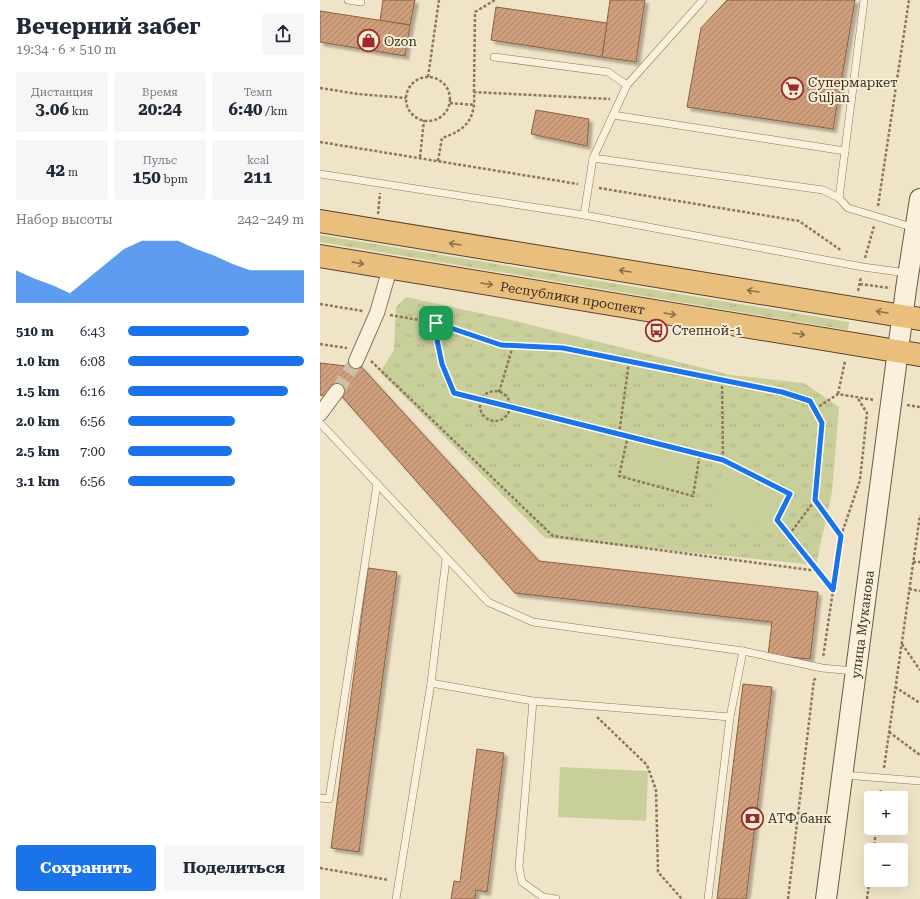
<!DOCTYPE html>
<html lang="ru">
<meta charset="utf-8">
<style>
body{margin:0;font-family:"Roboto Serif",serif;background:#f6f6f7;color:#1f2937;height:100vh;display:flex;flex-direction:column;font-size:15px;white-space:nowrap}
*{box-sizing:border-box;margin:0}
p{font-size:13px;color:#747a83}
.icon{flex:none;width:22px;height:22px;fill:none;stroke:currentColor;stroke-width:2;stroke-linecap:round;stroke-linejoin:round}
.map{position:relative;flex:1;overflow:hidden}
.sheet{display:flex;flex-direction:column;background:#fff;width:320px}
.sheet>*{flex:none}
.fabs{position:absolute;left:544px;top:791px;display:grid;gap:8px}
.fabs a{display:grid;place-items:center;width:44px;height:44px;border-radius:4px;background:#fff;box-shadow:0 4px 16px #0002;font-size:20px}
.pin{position:absolute;display:grid;place-items:center;width:34px;height:34px;color:#fff;margin:-17px;border-radius:8px;box-shadow:0 2px 6px #0006}
.round{display:grid;place-items:center;flex:none;width:42px;height:42px;border-radius:4px;background:#f6f6f7}
.summary{display:flex;align-items:center;justify-content:space-between;height:68px;padding:0 16px}
h1{font-size:22px;font-weight:700;line-height:30px}
.figures{display:grid;grid-template-columns:repeat(3,1fr);gap:6px;height:68px;padding:4px 16px}
.figures div{display:grid;align-content:center;border-radius:4px;background:#f6f6f7;text-align:center}
.figures b{font-size:17px;font-weight:700}
.figures small{font-size:11px;font-weight:400}
.figures p{font-size:11px}
.chart{height:112px;padding:8px 16px}
.chart p{display:flex;justify-content:space-between}
.chart svg{width:100%;height:72px;margin-top:4px;fill:#1a73e8;opacity:.7}
.button{display:flex;gap:8px;margin-top:auto;padding:8px 16px}
.button a{flex:1;height:46px;border-radius:4px;background:#1a73e8;color:#fff;font-size:16px;font-weight:700;line-height:46px;text-align:center}
.button a+a{background:#f6f6f7;color:#1f2937}
ul{padding:0 16px;list-style:none;font-size:13px}
li{display:grid;grid-template-columns:64px 48px 1fr;align-items:center;height:30px}
li i{height:10px;border-radius:5px;background:#1a73e8}
main{display:flex;flex:1;min-height:0}
.map>svg:first-child{display:block}
.grass{fill:url(#grass-tufts)}
.garden{fill:#c9cf9b}
.building{fill:url(#building-hatch);stroke:#8d5f41;filter:url(#shadow)}
.lines{fill:none;stroke-linecap:round;stroke-linejoin:round}
.minor-tunnel{stroke:#ccc0a6;stroke-width:14;stroke-dasharray:14 7;stroke-linecap:butt}
.service-casing{stroke:#8d765c;stroke-width:8}
.minor-casing{stroke:#8d765c;stroke-width:16}
.secondary-casing{stroke:#6f573f;stroke-width:22}
.trunk-casing{stroke:#5b4430;stroke-width:24}
.path{stroke:#8d765c;stroke-width:2.5;stroke-dasharray:3 2;stroke-linecap:butt}
.service{stroke:#faf1dc;stroke-width:7}
.minor{stroke:#faf1dc;stroke-width:14}
.secondary{stroke:#faf1dc;stroke-width:20}
.trunk{stroke:#eabe7c;stroke-width:22}
.oneway{stroke:#8b6f49}
.route-casing{stroke:#fff;stroke-width:8}
.route{stroke:#1a73e8;stroke-width:5}
.labels{text-anchor:middle;dominant-baseline:central;stroke-width:4;stroke-linejoin:round;paint-order:stroke}
.poi-label{font-size:13px;fill:#3d2e20;stroke:#f7eed8;text-anchor:start}
.street-label{font-size:13px;fill:#3d2e20;stroke:#f7eed8}
</style>
<main>
<section class="sheet">
<div class="summary"><div><h1>Вечерний забег</h1><p>19:34 · 6 × 510 m</p></div><a class="round"><svg class="icon" aria-label="share" viewBox="0 0 24 24"><path d="M12 15V3M7 8l5-5 5 5M5 13v7h14v-7"/></svg></a></div>
<div class="figures">
<div><p>Дистанция</p><b>3.06<small> km</small></b></div>
<div><p>Время</p><b>20:24</b></div>
<div><p>Темп</p><b>6:40<small> /km</small></b></div>
</div>
<div class="figures">
<div><b>42<small> m</small></b></div>
<div><p>Пульс</p><b>150<small> bpm</small></b></div>
<div><p>kcal</p><b>211</b></div>
</div>
<div class="chart"><p><span>Набор высоты</span>242–249 m</p>
<svg viewBox="0 0 160 44" preserveAspectRatio="none"><path d="M0 44V24L10 29L20 33L30 38L40 29L50 20L60 11L70 6L80 6L90 6L100 11L110 15L120 20L130 24L140 24L150 24L160 24V44z"/></svg>
</div>
<ul>
<li><b>510 m</b>6:43<i style="width:69%"></i></li>
<li><b>1.0 km</b>6:08<i style="width:100%"></i></li>
<li><b>1.5 km</b>6:16<i style="width:91%"></i></li>
<li><b>2.0 km</b>6:56<i style="width:61%"></i></li>
<li><b>2.5 km</b>7:00<i style="width:59%"></i></li>
<li><b>3.1 km</b>6:56<i style="width:61%"></i></li>
</ul>
<div class="button"><a>Сохранить</a><a>Поделиться</a></div>
</section>
<div class="map">
<svg width="600" height="899" viewBox="0 0 600 899">
<defs>
<pattern id="grass-tufts" width="24" height="20" patternUnits="userSpaceOnUse"><rect width="24" height="20" fill="#c9cf9b"/><path d="M3 7l-1-3M5 7V3M7 7l1-3M15 17l-1-3M17 17v-4M19 17l1-3" fill="none" stroke="#aeb285"/></pattern>
<pattern id="building-hatch" width="6" height="6" patternUnits="userSpaceOnUse"><rect width="6" height="6" fill="#cf9f7d"/><path d="M-1 1l2-2M0 6l6-6M5 7l2-2" fill="none" stroke="#a98266"/></pattern>
<filter id="shadow"><feDropShadow dx="3.5" dy="3.5" stdDeviation="1" flood-color="#0004"/></filter>
</defs>
<rect width="100%" height="100%" fill="#f0e4c8"/>
<g class="grass">
<polygon points="0,235 529,322 528,330 0,242"/>
<polygon points="86,297 187,319 411,375 484,383 519,407 512,492 496,565 225,538 60,372 74,350 76,307"/>
</g>
<g class="garden">
<polygon points="313,440 376,456 368,490 304,474"/>
<polygon points="402,473 468,496 455,530 394,519"/>
<polygon points="240,767 328,771 326,821 238,817"/>
</g>
<g class="building">
<polygon points="63,0 95,0 90,25 60,21"/>
<polygon points="290,0 325,0 316,62 282,57"/>
<polygon points="407,0 535,0 513,129 367,107 381,28"/>
<polygon points="176,7 287,23 282,57 171,40"/>
<polygon points="0,11 90,25 85,56 0,42"/>
<polygon points="216,110 269,119 267,146 211,134"/>
<polygon points="36,361 219,561 498,592 490,659 448,655 452,622 195,593 17,391 7,396 0,395 0,363 26,366"/>
<polygon points="48,568 77,572 39,852 11,848"/>
<polygon points="423,684 452,687 426,899 397,899"/>
<polygon points="157,749 184,753 167,892 156,890 155,899 131,899 134,881 140,882"/>
</g>
<g class="lines">
<polyline class="minor-tunnel" points="17,391 36,361"/>
<defs>
<g id="service">
<polyline points="28,0 41,2 41,0"/>
<polyline points="174,57 288,72 307,85"/>
<polyline points="293,115 525,151"/>
<polyline points="273,158 503,190 519,198 528,208 595,228"/>
<polyline points="0,174 264,215 543,267 587,273"/>
<polyline points="519,198 544,0"/>
<polyline points="264,215 273,158 307,85 383,0"/>
<polyline points="0,423 168,602 213,622 423,651 502,668 534,671"/>
<polyline points="111,683 213,701 410,717 423,651"/>
<polyline points="213,701 199,867 202,882 223,897 236,899"/>
<polyline points="524,775 600,781"/>
<polyline points="0,798 9,799 57,484"/>
<polyline points="76,899 111,683 126,559"/>
<polyline points="388,899 410,717"/>
</g>
<g id="minor">
<polyline points="36,361 57,313 70,268"/>
<polyline points="0,414 17,391"/>
</g>
<g id="secondary">
<path id="s1" d="M506 899 586 289 600 199"/>
</g>
<g id="trunk">
<polyline points="0,221 600,319"/>
<path id="s2" d="M0 256 600 355"/>
</g>
</defs>
<use href="#service" class="service-casing"/>
<use href="#minor" class="minor-casing"/>
<use href="#secondary" class="secondary-casing"/>
<use href="#trunk" class="trunk-casing"/>
<g class="path">
<polyline points="108,77 119,0"/>
<circle cx="108" cy="99" r="22"/>
<polyline points="0,88 38,94 86,98"/>
<polyline points="154,92 155,12 175,0"/>
<polyline points="130,103 155,105"/>
<polyline points="0,142 258,184"/>
<polyline points="100,157 104,120"/>
<path d="M118 161 122 138C146 130 156 119 154 92L290 99"/>
<polyline points="279,188 479,221 522,251"/>
<polyline points="558,206 589,0"/>
<polyline points="58,214 60,193"/>
<polyline points="545,258 554,226"/>
<polyline points="540,284 570,288"/>
<polyline points="538,291 541,277"/>
<polyline points="0,304 43,311"/>
<polyline points="70,315 116,323 181,345 243,349 462,392 490,401 502,423 495,500 521,536 503,658"/>
<polyline points="116,323 116,335 122,364 134,393 403,460 471,494 457,520 513,589"/>
<polyline points="0,344 27,348"/>
<polyline points="51,361 233,536 498,571"/>
<polyline points="402,381 403,460"/>
<circle cx="175" cy="406" r="15"/>
<polyline points="179,392 193,346"/>
<polyline points="518,394 525,361"/>
<polyline points="587,405 600,407"/>
<polyline points="495,409 518,394 554,400"/>
<polyline points="299,434 309,362"/>
<polyline points="308,436 299,476 373,496 380,454"/>
<polyline points="469,535 495,500"/>
<polyline points="521,536 540,480 547,413 537,397"/>
<polyline points="593,562 600,562"/>
<polyline points="589,589 600,591"/>
<polyline points="582,644 600,670"/>
<polyline points="575,687 600,703"/>
<polyline points="277,717 327,765 336,790 338,872 362,899"/>
<polyline points="569,732 600,755"/>
<polyline points="564,768 600,515"/>
<polyline points="560,798 561,789"/>
<polyline points="554,850 556,828"/>
<polyline points="0,868 69,880"/>
<polyline points="468,899 494,680 496,678"/>
<polyline points="547,899 551,870"/>
</g>
<use href="#service" class="service"/>
<use href="#minor" class="minor"/>
<use href="#secondary" class="secondary"/>
<use href="#trunk" class="trunk"/>
</g>
<defs><path id="oneway-shaft" d="M-6 0H5M1.5-3L5.5 0L1.5 3" fill="none" stroke-width="1.6" stroke-linecap="round" stroke-linejoin="round"/></defs>
<g class="oneway">
<use href="#oneway-shaft" transform="translate(135 244) rotate(-171)"/>
<use href="#oneway-shaft" transform="translate(38 263) rotate(10)"/>
<use href="#oneway-shaft" transform="translate(305 271) rotate(-171)"/>
<use href="#oneway-shaft" transform="translate(167 284) rotate(9)"/>
<use href="#oneway-shaft" transform="translate(433 291) rotate(-171)"/>
<use href="#oneway-shaft" transform="translate(562 312) rotate(-171)"/>
<use href="#oneway-shaft" transform="translate(350 314) rotate(9)"/>
<use href="#oneway-shaft" transform="translate(479 334) rotate(9)"/>
</g>
<g class="lines">
<defs>
<polygon id="route" points="116,323 181,345 243,348 462,392 490,401 502,423 495,500 521,536 513,590 457,520 470,494 403,460 134,393 122,364 116,335"/>
</defs>
<use href="#route" class="route-casing"/>
<use href="#route" class="route"/>
</g>
<defs>
<symbol id="shop-ring" viewBox="-11 -11 22 22"><circle r="9.5" fill="#f7eed8" stroke="#9e2a2b" stroke-width="1.5"/><path d="M-5-2.5h2.3a2.7 3.5 0 0 1 5.4 0H5L5.5 6h-11ZM-1.5-2.5h3a1.5 2.3 0 0 0-3 0Z" fill="#9e2a2b"/></symbol>
<symbol id="supermarket-ring" viewBox="-11 -11 22 22"><circle r="9.5" fill="#f7eed8" stroke="#9e2a2b" stroke-width="1.5"/><path d="M-6-5.5h2.5l.6 2H6L4.5 2H-2.5L-4.4-4H-6ZM-1.5 3.2a1.3 1.3 0 1 0 .1 0ZM3 3.2a1.3 1.3 0 1 0 .1 0Z" fill="#9e2a2b"/></symbol>
<symbol id="bus-ring" viewBox="-11 -11 22 22"><circle r="9.5" fill="#f7eed8" stroke="#9e2a2b" stroke-width="1.5"/><path d="M-5-6H5V4H4V6H2V4H-2V6H-4V4H-5ZM-3.5-4V0h7V-4ZM-3.5 1.2v1.5H-2V1.2ZM2 1.2v1.5H3.5V1.2Z" fill="#9e2a2b"/></symbol>
<symbol id="bank-ring" viewBox="-11 -11 22 22"><circle r="9.5" fill="#f7eed8" stroke="#9e2a2b" stroke-width="1.5"/><path d="M-6-4H6V4H-6ZM0-2.3a2.3 2.3 0 1 0 0 4.6a2.3 2.3 0 1 0 0-4.6Z" fill="#9e2a2b"/></symbol>
</defs>
<g fill-rule="evenodd">
<use href="#shop-ring" x="36" y="28" width="25" height="25"/>
<use href="#supermarket-ring" x="460" y="76" width="25" height="25"/>
<use href="#bus-ring" x="324" y="318" width="25" height="25"/>
<use href="#bank-ring" x="420" y="806" width="25" height="25"/>
</g>
<g class="labels">
<g class="poi-label">
<text x="64" y="41">Ozon</text>
<text x="488" y="82">Супермаркет<tspan x="488" dy="15">Guljan</tspan></text>
<text x="352" y="330">Степной-1</text>
<text x="448" y="818">АТФ банк</text>
</g>
<g class="street-label">
<text stroke="none"><textPath href="#s2" startOffset="256">Республики проспект</textPath></text>
<text stroke="none"><textPath href="#s1" startOffset="277">улица Муканова</textPath></text>
</g>
</g>
</svg>
<div class="fabs">
<a>+</a>
<a>−</a>
</div>
<div class="pin" style="left:116px;top:323px;background:#1e9e55"><svg class="icon" aria-label="arrive" viewBox="0 0 24 24"><path d="M6 21V4h12l-3 4 3 4H6"/></svg></div>
</div>
</main>
